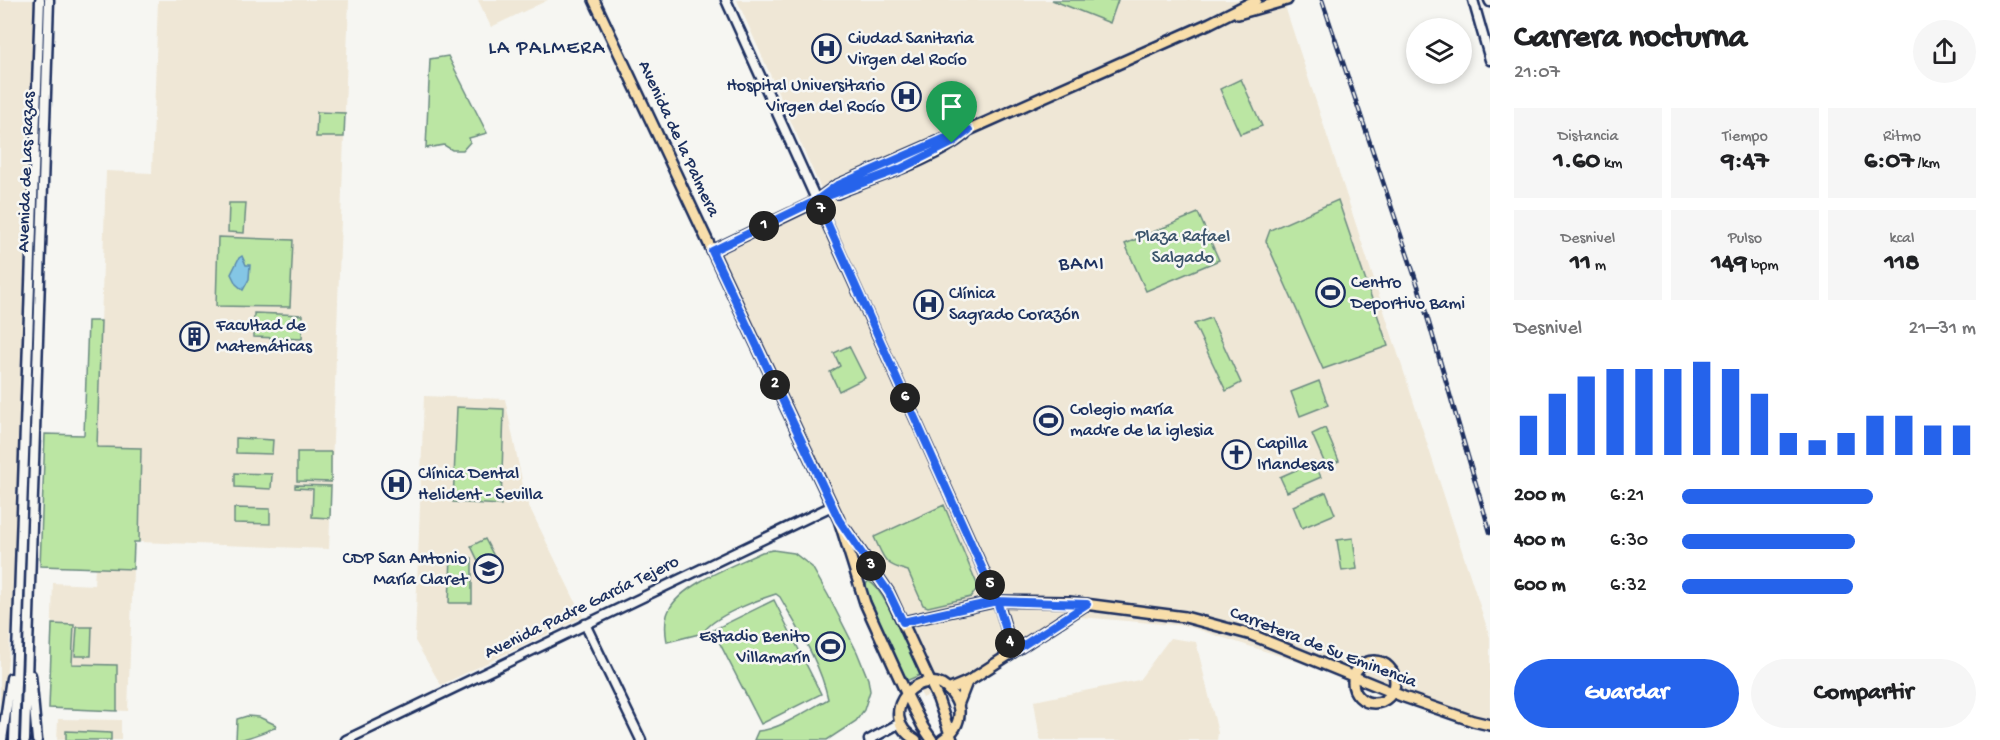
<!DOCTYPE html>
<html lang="es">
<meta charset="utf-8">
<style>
body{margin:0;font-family:"Gochi Hand",sans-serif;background:#f6f6f6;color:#202124;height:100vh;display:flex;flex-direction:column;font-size:22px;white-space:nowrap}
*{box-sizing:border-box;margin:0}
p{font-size:20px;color:#757577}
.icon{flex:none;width:33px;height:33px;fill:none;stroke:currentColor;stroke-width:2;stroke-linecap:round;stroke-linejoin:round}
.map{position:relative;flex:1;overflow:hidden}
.details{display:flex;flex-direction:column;background:#fff;width:510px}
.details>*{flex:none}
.controls{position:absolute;left:1406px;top:18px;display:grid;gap:12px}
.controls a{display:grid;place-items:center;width:66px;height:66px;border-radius:50%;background:#fff;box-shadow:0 3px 9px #0003;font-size:30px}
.pin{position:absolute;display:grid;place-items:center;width:51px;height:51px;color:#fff;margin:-62px -26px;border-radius:50% 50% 50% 0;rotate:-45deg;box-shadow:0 0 6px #0007}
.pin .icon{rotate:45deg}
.km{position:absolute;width:30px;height:30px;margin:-15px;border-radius:50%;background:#222;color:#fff;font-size:16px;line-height:30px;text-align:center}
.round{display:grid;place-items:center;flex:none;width:63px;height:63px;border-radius:32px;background:#f6f6f6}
.headline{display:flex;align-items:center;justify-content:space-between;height:102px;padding:0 24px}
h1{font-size:33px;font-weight:700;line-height:45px}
.stats{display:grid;grid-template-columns:repeat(3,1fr);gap:9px;height:102px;padding:6px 24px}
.stats div{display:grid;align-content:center;border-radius:0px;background:#f6f6f6;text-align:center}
.stats b{font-size:26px;font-weight:700}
.stats small{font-size:16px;font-weight:400}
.stats p{font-size:16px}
.chart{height:168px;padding:12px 24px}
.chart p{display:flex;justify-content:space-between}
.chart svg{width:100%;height:108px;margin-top:6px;stroke:#2563eb;stroke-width:6}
.primary-button{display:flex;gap:12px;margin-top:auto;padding:12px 24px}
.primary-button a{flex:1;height:69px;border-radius:36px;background:#2563eb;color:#fff;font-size:24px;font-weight:700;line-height:69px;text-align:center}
.primary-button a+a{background:#f6f6f6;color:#202124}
ul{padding:0 24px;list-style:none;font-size:20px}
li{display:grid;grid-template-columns:96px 72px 1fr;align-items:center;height:45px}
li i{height:15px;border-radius:8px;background:#2563eb}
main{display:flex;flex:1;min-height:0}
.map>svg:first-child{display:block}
.built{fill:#efe7d6}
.green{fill:#bbe6a3;stroke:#6b8a80;stroke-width:1.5}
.water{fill:#84c6e5;stroke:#5a8aaf;stroke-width:1.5}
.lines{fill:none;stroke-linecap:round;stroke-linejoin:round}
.secondary-casing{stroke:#1b2f5e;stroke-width:13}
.primary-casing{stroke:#1b2f5e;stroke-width:14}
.secondary{stroke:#f6f6f2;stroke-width:8}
.primary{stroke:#f8deab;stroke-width:9}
.rail-casing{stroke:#1b2f5e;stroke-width:4.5}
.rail{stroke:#f6f6f2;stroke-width:2;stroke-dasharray:7;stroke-linecap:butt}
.route-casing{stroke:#fff;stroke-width:12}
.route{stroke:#2563eb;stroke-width:8}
.labels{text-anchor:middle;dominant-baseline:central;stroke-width:5;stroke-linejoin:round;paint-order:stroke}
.poi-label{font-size:18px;fill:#1b2f5e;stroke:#f6f6f2;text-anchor:start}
.street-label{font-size:18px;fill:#1b2f5e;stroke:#f6f6f2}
.park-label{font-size:18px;fill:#3b546c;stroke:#f6f6f2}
.neighbourhood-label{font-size:20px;letter-spacing:1.5px;fill:#1b2f5e;stroke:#f6f6f2}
</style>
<main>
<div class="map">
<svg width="1490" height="740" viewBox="0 0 1490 740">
<rect width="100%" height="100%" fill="#f6f6f2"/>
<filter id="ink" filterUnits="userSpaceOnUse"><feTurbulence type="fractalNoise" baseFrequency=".0167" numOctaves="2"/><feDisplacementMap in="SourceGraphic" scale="12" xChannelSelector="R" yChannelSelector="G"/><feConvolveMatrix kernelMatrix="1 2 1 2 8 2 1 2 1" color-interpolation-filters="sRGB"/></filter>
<g filter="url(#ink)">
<g class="built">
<polygon points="0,0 35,0 13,613 0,732"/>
<polygon points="158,0 349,0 329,549 139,542 141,449 97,447 106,171 152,173"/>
<polygon points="478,0 548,0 491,27"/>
<polygon points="737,0 1244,0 821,189"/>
<polygon points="1270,0 1283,0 1490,637 1490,724 1187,626 1080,617 923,698 712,251"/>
<polygon points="424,396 505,399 526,500 583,617 441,685 415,641"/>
<polygon points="95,568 133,569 128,711 49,708 53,583 94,585"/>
<polygon points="1170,638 1196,642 1218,733 1217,740 1040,740 1034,701 1139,680"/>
<polygon points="58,719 121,720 121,740 57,740"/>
</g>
<g class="green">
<polygon points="1052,0 1118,0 1110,23"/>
<polygon points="448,56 487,133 469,138 470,142 463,150 452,150 444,145 426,148 430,59"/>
<polygon points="1241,79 1262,126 1240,134 1220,89"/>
<polygon points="317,112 345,113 344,137 316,137"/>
<polygon points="1338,200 1388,346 1323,369 1266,241 1270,230"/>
<polygon points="229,203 246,203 244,233 228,232"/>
<polygon points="1198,213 1219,260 1146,291 1125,244"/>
<polygon points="218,237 293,240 290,307 216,306"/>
<polygon points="254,313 303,315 302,339 254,337"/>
<polygon points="1211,318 1241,383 1226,391 1194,324"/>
<polygon points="88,321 101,321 97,447 141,448 139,542 134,542 133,569 40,566 45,434 84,435"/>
<polygon points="849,346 865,378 839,391 830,372 840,366 834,353"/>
<polygon points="1319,381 1328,405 1300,416 1291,392"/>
<polygon points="457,407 504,409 501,505 453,502"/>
<polygon points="1325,428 1339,461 1326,466 1312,434"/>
<polygon points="236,438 273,440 272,454 236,453"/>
<polygon points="297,452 331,452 331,482 297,481"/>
<polygon points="1314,462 1321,477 1287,492 1280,477"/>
<polygon points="235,473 272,474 271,489 235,487"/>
<polygon points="295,485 331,486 330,518 312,517 313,489 295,488"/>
<polygon points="1326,492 1335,514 1302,528 1293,506"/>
<path d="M944 505 977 584 976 590 971 597 928 607 923 605 908 571C883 564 885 560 874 537Z"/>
<polygon points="234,508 270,509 270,524 234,523"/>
<polygon points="1353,538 1357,569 1342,571 1337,540"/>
<polygon points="485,539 499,566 484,573 471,546"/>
<path d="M773 550 794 553 812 567 828 595 857 652 868 679 870 691 864 710 856 721 827 740H754L758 731C779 730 810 709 828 699 820 662 798 629 780 597L776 594C757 600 713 616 703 633L667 642C665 631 664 620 669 610 681 584 737 564 762 552Z"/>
<polygon points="451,557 472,558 472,603 449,603"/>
<path d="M868 581C883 585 912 657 920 675L906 681 880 626 865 586Z"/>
<polygon points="774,600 821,694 761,724 713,630"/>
<polygon points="52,624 74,625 72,664 117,665 117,711 49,708"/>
<polygon points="77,627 92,627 91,656 75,656"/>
<path d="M247 716 259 717 276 725 275 728C265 731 246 740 236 740L237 719Z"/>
<polygon points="66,731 111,733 111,740 66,740"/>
</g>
<polygon class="water" points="242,256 246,265 250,265 249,279 243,290 236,284 231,274 239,258"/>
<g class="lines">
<defs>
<g id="secondary">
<polyline points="726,0 988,580 1000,608 1013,652"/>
<polyline points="1473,0 1490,60"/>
<polyline points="1489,0 1490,2"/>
<polyline points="585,624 641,740"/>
<polyline points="31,675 37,740"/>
<polyline points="2,740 11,678"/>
<polyline points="14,740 40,0"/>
<polyline points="25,740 49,0"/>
<polyline points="346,740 832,506"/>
<polyline points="869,740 900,723"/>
</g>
<g id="primary">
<polyline points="594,0 839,520 865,603 906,693 923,727 932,740"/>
<polyline points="1238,14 1287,0"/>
<path d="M837 193C877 176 932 161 965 134"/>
<polyline points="817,200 836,186 948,137 969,130 1210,23 1256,0"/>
<polyline points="712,251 821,199"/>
<polyline points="846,530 889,593 938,699 952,740"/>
<polyline points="903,622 997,601 1069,602 1185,617 1252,635 1404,697 1473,721 1490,725"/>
<circle cx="1374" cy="682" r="21"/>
<polyline points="948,690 967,682 1087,604"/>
<polyline points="958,705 967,682"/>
<path d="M916 740C871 714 924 659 951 693 955 698 958 703 959 710 960 723 953 733 942 740"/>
</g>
</defs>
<use href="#secondary" class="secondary-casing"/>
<use href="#primary" class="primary-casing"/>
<use href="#secondary" class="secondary"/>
<use href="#primary" class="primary"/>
<defs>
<polyline id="rail" points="1322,0 1419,289 1490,532"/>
</defs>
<use href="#rail" class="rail-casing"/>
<use href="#rail" class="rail"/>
</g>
</g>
<g class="lines" filter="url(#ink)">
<defs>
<polyline id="route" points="952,143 900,169 817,200 712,251 839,520 889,593 903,622 997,601 1013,652 1087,604 997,601 817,200 836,186 948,137 969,130 952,143"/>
</defs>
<use href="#route" class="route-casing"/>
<use href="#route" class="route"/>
</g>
<defs>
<symbol id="hospital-ring" viewBox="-11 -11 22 22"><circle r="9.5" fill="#f6f6f2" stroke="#1b2f5e" stroke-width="1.5"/><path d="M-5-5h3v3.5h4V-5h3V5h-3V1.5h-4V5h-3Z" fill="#1b2f5e"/></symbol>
<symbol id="stadium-ring" viewBox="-11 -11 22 22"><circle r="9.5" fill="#f6f6f2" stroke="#1b2f5e" stroke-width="1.5"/><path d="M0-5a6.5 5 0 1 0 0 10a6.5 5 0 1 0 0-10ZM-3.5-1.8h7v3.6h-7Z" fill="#1b2f5e"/></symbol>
<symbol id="building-ring" viewBox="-11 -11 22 22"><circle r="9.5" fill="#f6f6f2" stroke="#1b2f5e" stroke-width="1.5"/><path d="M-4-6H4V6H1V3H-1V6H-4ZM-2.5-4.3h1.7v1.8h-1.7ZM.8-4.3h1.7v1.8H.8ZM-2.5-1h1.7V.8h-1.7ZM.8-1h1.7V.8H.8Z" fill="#1b2f5e"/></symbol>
<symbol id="church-ring" viewBox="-11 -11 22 22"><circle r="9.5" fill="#f6f6f2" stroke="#1b2f5e" stroke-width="1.5"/><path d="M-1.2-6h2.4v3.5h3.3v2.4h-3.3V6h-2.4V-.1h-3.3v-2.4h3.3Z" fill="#1b2f5e"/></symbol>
<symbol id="school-ring" viewBox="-11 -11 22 22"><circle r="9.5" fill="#f6f6f2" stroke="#1b2f5e" stroke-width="1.5"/><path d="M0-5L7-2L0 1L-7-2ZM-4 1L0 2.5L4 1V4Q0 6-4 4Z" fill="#1b2f5e"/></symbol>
</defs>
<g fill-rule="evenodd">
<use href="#hospital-ring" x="810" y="32" width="33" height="33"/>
<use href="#hospital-ring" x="890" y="80" width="33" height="33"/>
<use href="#stadium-ring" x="1314" y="276" width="33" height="33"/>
<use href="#hospital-ring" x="912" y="288" width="33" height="33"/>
<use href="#building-ring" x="178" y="320" width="33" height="33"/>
<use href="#stadium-ring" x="1032" y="404" width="33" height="33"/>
<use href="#church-ring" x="1220" y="438" width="33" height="33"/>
<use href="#hospital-ring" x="380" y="468" width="33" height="33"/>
<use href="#school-ring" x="472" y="552" width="33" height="33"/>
<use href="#stadium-ring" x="814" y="630" width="33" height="33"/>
</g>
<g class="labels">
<g class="poi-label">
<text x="848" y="39">Ciudad Sanitaria<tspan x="848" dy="21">Virgen del Rocío</tspan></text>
<text x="885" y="86" text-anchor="end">Hospital Universitario<tspan x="885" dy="21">Virgen del Rocío</tspan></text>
<text x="1351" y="283">Centro<tspan x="1351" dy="21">Deportivo Bami</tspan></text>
<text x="949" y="294">Clínica<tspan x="949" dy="21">Sagrado Corazón</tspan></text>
<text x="216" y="326">Facultad de<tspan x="216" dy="21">Matemáticas</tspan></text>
<text x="1070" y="410">Colegio maría<tspan x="1070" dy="21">madre de la iglesia</tspan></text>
<text x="1257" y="444">Capilla<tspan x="1257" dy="21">Irlandesas</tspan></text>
<text x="418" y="474">Clínica Dental<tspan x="418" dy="21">Helident - Sevilla</tspan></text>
<text x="467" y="559" text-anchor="end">CDP San Antonio<tspan x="467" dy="21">María Claret</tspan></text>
<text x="810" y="637" text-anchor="end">Estadio Benito<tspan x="810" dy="21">Villamarín</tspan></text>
</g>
<g class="street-label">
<text transform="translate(678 139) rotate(65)">Avenida de la Palmera</text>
<text transform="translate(27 172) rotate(-88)">Avenida de Las Razas</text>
<text transform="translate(582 608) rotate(-26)">Avenida Padre García Tejero</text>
<text transform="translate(1323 648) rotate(21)">Carretera de Su Eminencia</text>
</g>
<g class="park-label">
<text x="1183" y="237">Plaza Rafael<tspan x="1183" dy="21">Salgado</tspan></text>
</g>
<g class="neighbourhood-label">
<text x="547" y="49">LA PALMERA</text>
<text x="1082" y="265">BAMI</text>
</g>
</g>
</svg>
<div class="controls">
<a><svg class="icon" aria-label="layers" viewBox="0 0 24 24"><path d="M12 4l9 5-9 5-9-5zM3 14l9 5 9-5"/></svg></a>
</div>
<div class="pin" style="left:952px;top:143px;background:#1e9e55"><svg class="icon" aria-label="arrive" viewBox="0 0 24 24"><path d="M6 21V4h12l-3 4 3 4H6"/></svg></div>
<b class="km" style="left:764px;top:226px">1</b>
<b class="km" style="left:775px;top:385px">2</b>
<b class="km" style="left:871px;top:566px">3</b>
<b class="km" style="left:1010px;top:643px">4</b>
<b class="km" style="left:990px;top:585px">5</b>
<b class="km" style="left:905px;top:398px">6</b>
<b class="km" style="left:821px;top:210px">7</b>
</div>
<section class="details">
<div class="headline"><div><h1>Carrera nocturna</h1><p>21:07</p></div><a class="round"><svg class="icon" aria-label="share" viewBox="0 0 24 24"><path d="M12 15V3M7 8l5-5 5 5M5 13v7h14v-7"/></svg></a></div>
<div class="stats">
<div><p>Distancia</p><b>1.60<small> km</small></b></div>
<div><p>Tiempo</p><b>9:47</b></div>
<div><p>Ritmo</p><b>6:07<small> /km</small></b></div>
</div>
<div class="stats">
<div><p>Desnivel</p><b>11<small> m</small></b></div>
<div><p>Pulso</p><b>149<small> bpm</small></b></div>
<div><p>kcal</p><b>118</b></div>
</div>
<div class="chart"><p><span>Desnivel</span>21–31 m</p>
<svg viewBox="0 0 160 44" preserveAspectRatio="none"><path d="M5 44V28M15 44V19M25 44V12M35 44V9M45 44V9M55 44V9M65 44V6M75 44V9M85 44V19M95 44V35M105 44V38M115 44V35M125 44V28M135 44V28M145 44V32M155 44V32"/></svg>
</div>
<ul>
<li><b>200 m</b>6:21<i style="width:65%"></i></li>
<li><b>400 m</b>6:30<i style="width:59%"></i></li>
<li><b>600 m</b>6:32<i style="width:58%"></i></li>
</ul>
<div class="primary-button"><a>Guardar</a><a>Compartir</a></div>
</section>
</main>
